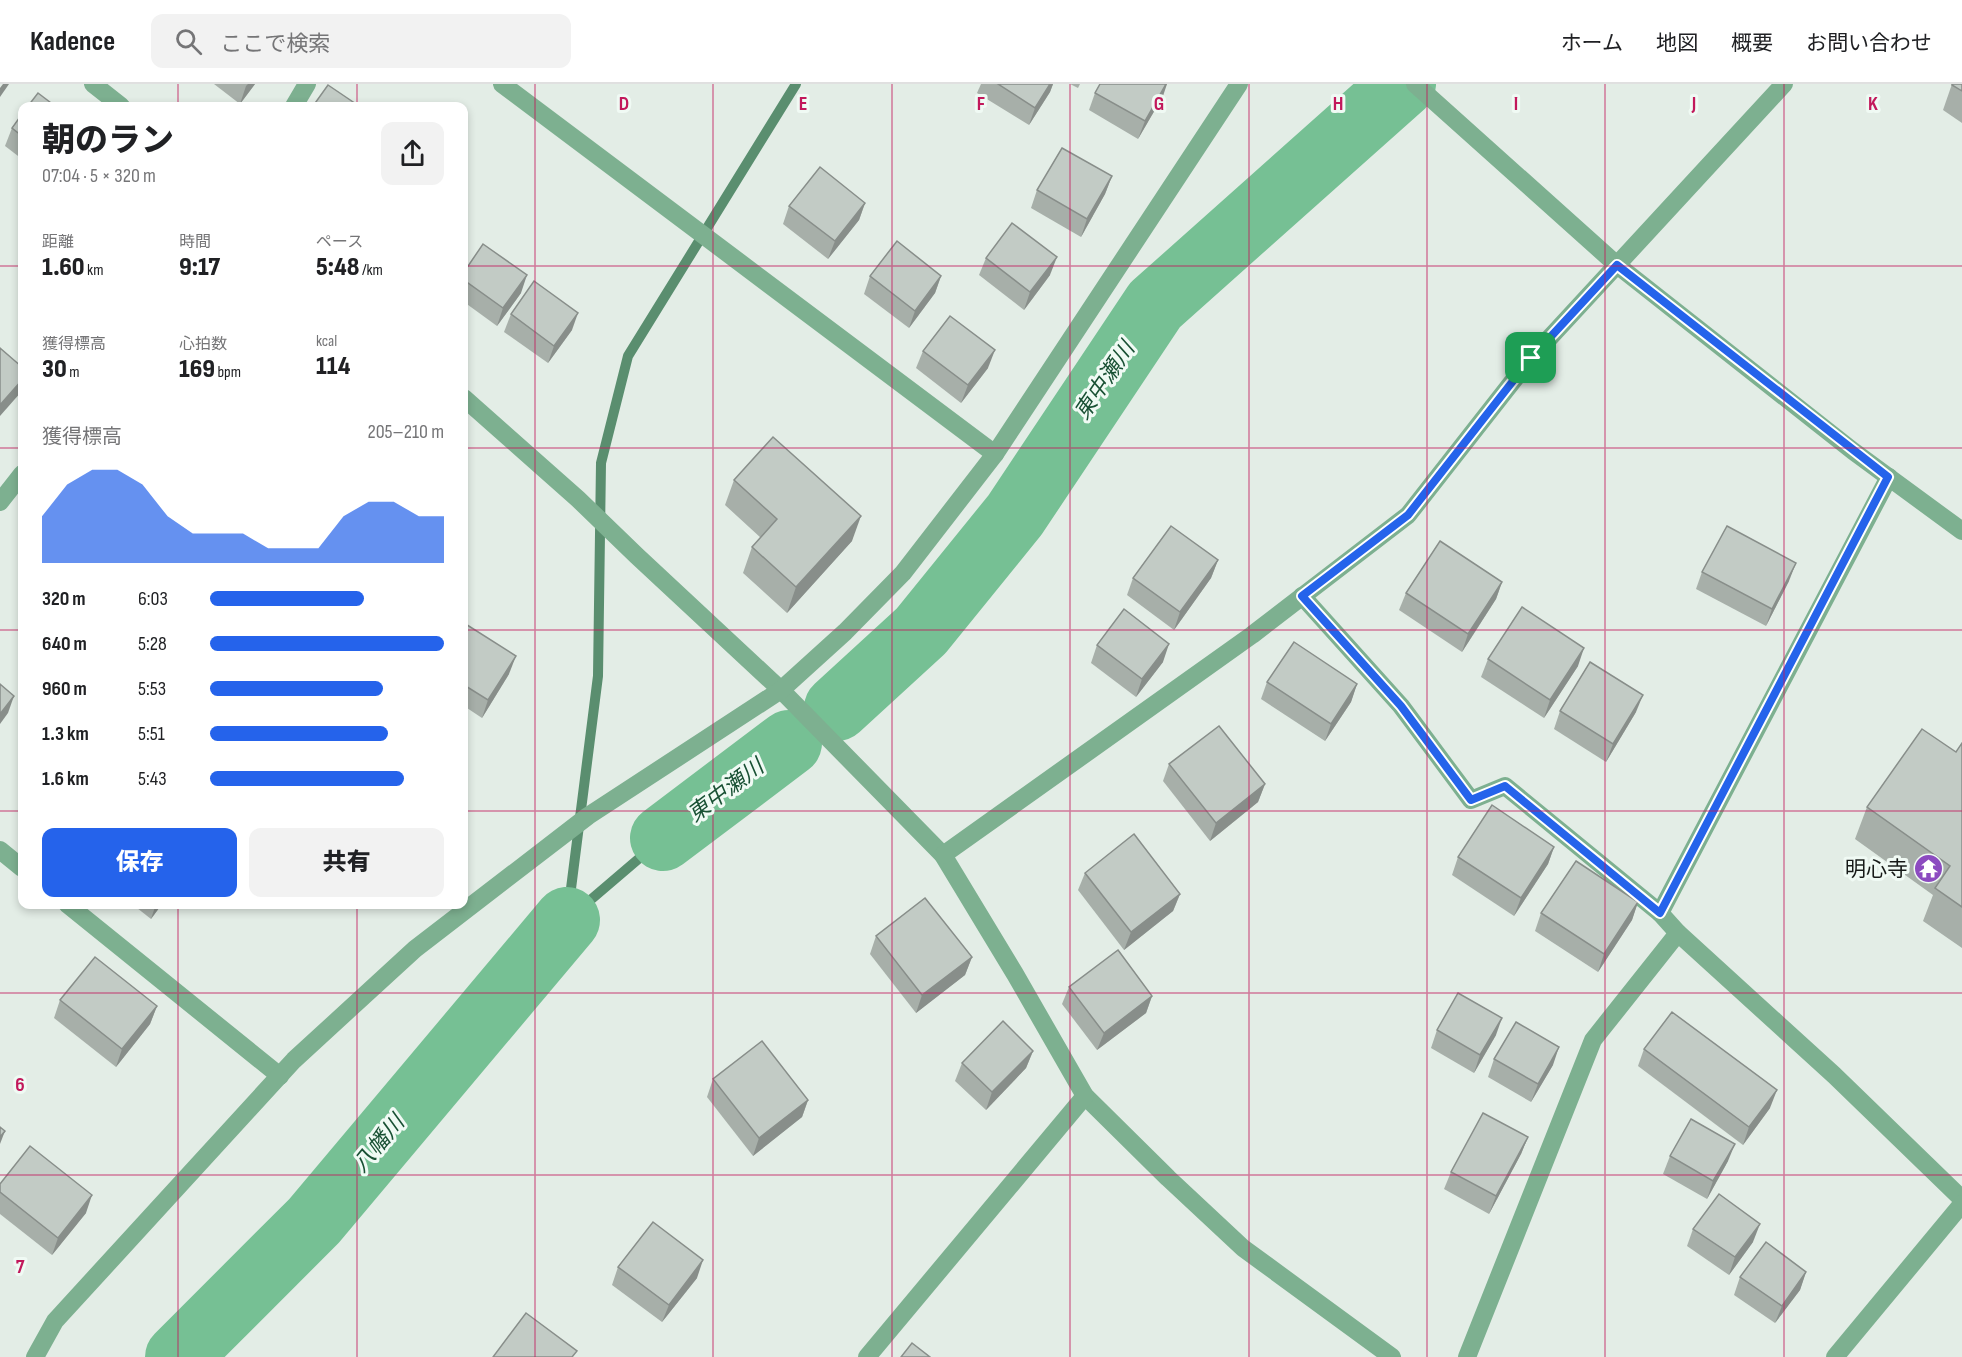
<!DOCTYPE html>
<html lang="ja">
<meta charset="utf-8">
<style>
body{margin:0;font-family:"Sofia Sans Condensed","Noto Sans JP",sans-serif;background:#f2f2f2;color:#202124;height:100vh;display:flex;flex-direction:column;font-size:22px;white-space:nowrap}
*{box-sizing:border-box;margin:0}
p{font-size:20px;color:#757577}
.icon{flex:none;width:33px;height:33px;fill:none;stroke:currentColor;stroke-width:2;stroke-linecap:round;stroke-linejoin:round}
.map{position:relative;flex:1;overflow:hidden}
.drawer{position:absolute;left:18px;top:18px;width:450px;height:807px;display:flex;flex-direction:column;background:#fff;border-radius:12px;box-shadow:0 3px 9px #0003}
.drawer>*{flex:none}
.pin{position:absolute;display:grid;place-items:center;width:51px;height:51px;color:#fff;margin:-26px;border-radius:12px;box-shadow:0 3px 9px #0006}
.round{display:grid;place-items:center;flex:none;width:63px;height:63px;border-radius:12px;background:#f2f2f2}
.overview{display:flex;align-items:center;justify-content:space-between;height:102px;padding:0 24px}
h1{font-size:33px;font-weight:800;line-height:45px}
.metrics{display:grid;grid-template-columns:repeat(3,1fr);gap:9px;height:102px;padding:6px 24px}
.metrics div{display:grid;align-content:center}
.metrics b{font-size:26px;font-weight:800}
.metrics small{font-size:16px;font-weight:400}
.metrics p{font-size:16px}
.chart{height:168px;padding:12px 24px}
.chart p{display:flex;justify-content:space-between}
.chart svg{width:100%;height:108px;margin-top:6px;fill:#2563eb;opacity:.7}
.action{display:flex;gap:12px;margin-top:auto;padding:12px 24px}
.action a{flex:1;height:69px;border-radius:12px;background:#2563eb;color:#fff;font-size:24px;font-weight:800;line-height:69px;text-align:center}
.action a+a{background:#f2f2f2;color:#202124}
ul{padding:0 24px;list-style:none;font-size:20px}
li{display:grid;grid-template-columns:96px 72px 1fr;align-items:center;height:45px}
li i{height:15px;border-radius:8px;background:#2563eb}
header{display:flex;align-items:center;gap:36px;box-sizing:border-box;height:84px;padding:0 30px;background:#fff;border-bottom:2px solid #e0e0e0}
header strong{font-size:28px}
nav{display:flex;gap:33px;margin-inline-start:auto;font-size:21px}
.search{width:420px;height:54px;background:#f2f2f2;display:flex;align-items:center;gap:15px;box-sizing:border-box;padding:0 21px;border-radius:12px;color:#757577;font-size:22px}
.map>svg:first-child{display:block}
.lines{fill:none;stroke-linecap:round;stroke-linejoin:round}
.stream{stroke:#5a8e6f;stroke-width:10}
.river{stroke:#76c094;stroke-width:66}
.minor{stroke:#7db090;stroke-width:18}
.wall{fill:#a7afa9}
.shaded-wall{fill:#888e8a}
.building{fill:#c2cbc5;stroke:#888e8a;stroke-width:1.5}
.route-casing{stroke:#fff;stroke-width:12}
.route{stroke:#2563eb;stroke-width:8}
.grid{fill:none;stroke:#c2185b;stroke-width:1.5;stroke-opacity:0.55}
.labels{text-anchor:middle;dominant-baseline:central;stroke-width:6;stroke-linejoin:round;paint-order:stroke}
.poi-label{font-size:21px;fill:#171a18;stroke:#f0faf4;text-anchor:end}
.water-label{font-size:22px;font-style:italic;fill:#195134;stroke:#f0faf4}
.grid-label{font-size:20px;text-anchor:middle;font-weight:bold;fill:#c2185b;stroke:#f0faf4;stroke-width:6;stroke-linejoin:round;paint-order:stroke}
</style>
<header>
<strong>Kadence</strong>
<div class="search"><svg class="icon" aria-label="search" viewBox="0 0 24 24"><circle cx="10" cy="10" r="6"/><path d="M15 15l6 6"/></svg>ここで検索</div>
<nav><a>ホーム</a><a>地図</a><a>概要</a><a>お問い合わせ</a></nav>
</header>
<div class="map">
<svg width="1962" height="1273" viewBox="0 0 1962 1273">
<rect width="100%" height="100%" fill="#e3ede6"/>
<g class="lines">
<polyline class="stream" points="663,754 567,836 598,592 601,379 628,272 796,0"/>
<g class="river">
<polyline points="837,624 921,547 1015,431 1155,221 1403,0"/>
<polyline points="663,754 789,659"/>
<polyline points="178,1273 314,1137 567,836"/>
</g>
<g class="minor">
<polyline points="93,0 121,22"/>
<polyline points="502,0 995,370"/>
<polyline points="1415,0 1617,181 1853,367 1962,447"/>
<polyline points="294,22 307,0"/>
<polyline points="464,314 578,415 637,472 781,606 943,771 1015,890 1085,1012 1168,1094 1243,1164 1392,1273"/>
<polyline points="0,418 22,390"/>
<polyline points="1302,512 1401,622 1471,716 1505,702 1660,829 1678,849 1834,991 1962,1115"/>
<polyline points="0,766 22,784"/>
<polyline points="943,771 1252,551 1408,431 1531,274 1784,0"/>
<polyline points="67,820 280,992"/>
<polyline points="1660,829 1889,393"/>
<polyline points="35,1273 55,1237 294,976 415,865 588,732 781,606 845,548 903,489 995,370 1239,0"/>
<polyline points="867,1273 1085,1012"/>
<polyline points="1467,1273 1593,956 1678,849"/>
<polyline points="1835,1273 1962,1120"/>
</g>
</g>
<g class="wall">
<polygon points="214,0 255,0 240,20"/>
<polygon points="981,0 1053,0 1050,8 1029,41 977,9"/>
<polygon points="1070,0 1080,0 1078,4"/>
<polygon points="1952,0 1962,0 1962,39 1943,26"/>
<polygon points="1095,9 1163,12 1138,55 1089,26"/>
<polygon points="22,30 22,75 5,62 12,44"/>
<polygon points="1112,92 1105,110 1081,153 1031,124 1037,106"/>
<polygon points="865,119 859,136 828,175 783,140 789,122"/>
<polygon points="986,174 1050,191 1024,226 979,191"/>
<polygon points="464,188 521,209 497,242 464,218"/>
<polygon points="870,192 941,192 935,209 909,244 864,210"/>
<polygon points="511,230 572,246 548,279 504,248"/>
<polygon points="923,267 988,284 961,319 916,284"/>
<polygon points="734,396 852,457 787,529 743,489 752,463 761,454 725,421"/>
<polygon points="1218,476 1211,494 1174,546 1127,511 1133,494"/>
<polygon points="1702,488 1789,497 1766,542 1696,505"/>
<polygon points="1502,498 1496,515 1462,568 1399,526 1406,509"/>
<polygon points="464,539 509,590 482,634 464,622"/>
<polygon points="1097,561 1163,578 1136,613 1091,579"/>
<polygon points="1488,575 1578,582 1544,634 1481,593"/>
<polygon points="1267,598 1357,600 1351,618 1325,657 1261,615"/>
<polygon points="1560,627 1636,628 1606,678 1554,645"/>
<polygon points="1962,659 1962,864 1923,837 1933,811 1855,755 1867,723 1956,668"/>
<polygon points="1169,680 1265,700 1258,718 1210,757 1163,697"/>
<polygon points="1554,763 1548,780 1514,832 1452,791 1458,773"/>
<polygon points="1085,789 1180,810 1173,827 1124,866 1078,806"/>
<polygon points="1638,818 1632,836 1598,888 1535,847 1541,829"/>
<polygon points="132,820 162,820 151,835"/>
<polygon points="876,852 972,873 965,891 916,929 870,870"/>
<polygon points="1069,903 1152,912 1146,929 1097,966 1062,920"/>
<polygon points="60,916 157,922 150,940 116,983 54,934"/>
<polygon points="1437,946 1496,951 1474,989 1431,964"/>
<polygon points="1644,965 1770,1024 1743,1061 1638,982"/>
<polygon points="1033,967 1026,984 986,1026 955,997 962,979"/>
<polygon points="1494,975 1553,981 1531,1018 1488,993"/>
<polygon points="713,995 808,1016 802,1033 753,1072 707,1013"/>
<polygon points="1528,1053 1521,1070 1489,1130 1444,1105 1451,1088"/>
<polygon points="1670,1072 1728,1077 1707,1115 1663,1090"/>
<polygon points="0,1100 86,1129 52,1171 0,1130"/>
<polygon points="1693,1145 1753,1158 1729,1191 1687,1162"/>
<polygon points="618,1183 697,1194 662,1238 612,1201"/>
<polygon points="1806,1188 1800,1206 1775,1239 1734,1211 1740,1193"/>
</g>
<g class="shaded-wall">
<polygon points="3,0 9,0 0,13 0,4"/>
<polygon points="248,0 255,0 240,20 246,2"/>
<polygon points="1050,0 1053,0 1050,8 1029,41 1035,24"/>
<polygon points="1166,0 1167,0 1163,12 1138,55 1145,37"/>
<polygon points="1112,92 1105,110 1081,153 1087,135"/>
<polygon points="865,119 859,136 828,175 835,157"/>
<polygon points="1057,173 1050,191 1024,226 1030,208"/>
<polygon points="527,191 521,209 497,242 503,224"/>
<polygon points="941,192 935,209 909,244 915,227"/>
<polygon points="578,229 572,246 548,279 554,262"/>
<polygon points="995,266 988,284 961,319 968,301"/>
<polygon points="22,296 22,307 0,332 0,321"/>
<polygon points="861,432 852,457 787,529 796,503"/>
<polygon points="1218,476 1211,494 1174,546 1180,528"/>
<polygon points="1796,479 1789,497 1766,542 1772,525"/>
<polygon points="1502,498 1496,515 1462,568 1468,550"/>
<polygon points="1169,560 1163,578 1136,613 1142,595"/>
<polygon points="1584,564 1578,582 1544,634 1550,616"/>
<polygon points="516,572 509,590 482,634 488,616"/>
<polygon points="1357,600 1351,618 1325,657 1331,640"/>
<polygon points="1643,611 1636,628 1606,678 1613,660"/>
<polygon points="14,612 8,629 0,640 0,630"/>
<polygon points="1265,700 1258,718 1210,757 1216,739"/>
<polygon points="1554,763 1548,780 1514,832 1521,814"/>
<polygon points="1180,810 1173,827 1124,866 1131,848"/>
<polygon points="1638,818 1632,836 1598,888 1604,870"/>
<polygon points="156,820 162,820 151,835"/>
<polygon points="972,873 965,891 916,929 922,911"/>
<polygon points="1152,912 1146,929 1097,966 1104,949"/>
<polygon points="157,922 150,940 116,983 122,965"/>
<polygon points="1502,934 1496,951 1474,989 1480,971"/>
<polygon points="1559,963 1553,981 1531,1018 1538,1000"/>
<polygon points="1033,967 1026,984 986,1026 992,1008"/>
<polygon points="1777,1006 1770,1024 1743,1061 1749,1043"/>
<polygon points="808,1016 802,1033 753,1072 759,1054"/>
<polygon points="5,1047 0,1060 0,1053"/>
<polygon points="1528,1053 1521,1070 1489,1130 1496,1112"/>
<polygon points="1735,1060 1728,1077 1707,1115 1713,1097"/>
<polygon points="92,1111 86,1129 52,1171 58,1154"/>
<polygon points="1760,1140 1753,1158 1729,1191 1735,1173"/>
<polygon points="703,1176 697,1194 662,1238 669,1221"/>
<polygon points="1806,1188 1800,1206 1775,1239 1782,1222"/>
</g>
<g class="building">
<polygon points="998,0 1050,0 1035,24"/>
<polygon points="1100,0 1166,0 1145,37 1095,9"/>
<polygon points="1952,0 1962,0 1962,7 1952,1"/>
<polygon points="328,1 359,22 313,22"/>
<polygon points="38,9 55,22 28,22"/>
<polygon points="22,30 22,52 12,44"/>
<polygon points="1062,64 1112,92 1087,135 1037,106"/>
<polygon points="820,83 865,119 835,157 789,122"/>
<polygon points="1012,139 1057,173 1030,208 986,174"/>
<polygon points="897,157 941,192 915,227 870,192"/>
<polygon points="483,160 527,191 503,224 464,196 464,188"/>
<polygon points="534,197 578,229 554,262 511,230"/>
<polygon points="950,232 995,266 968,301 923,267"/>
<polygon points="0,264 22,283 22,296 0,321"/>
<polygon points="773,353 861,432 796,503 752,463 777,435 734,396"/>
<polygon points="1171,442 1218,476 1180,528 1133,494"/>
<polygon points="1727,442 1796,479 1772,525 1702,488"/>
<polygon points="1440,457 1502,498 1468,550 1406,509"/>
<polygon points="1522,523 1584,564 1550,616 1488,575"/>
<polygon points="1124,525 1169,560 1142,595 1097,561"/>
<polygon points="464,539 516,572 488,616 464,601"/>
<polygon points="1294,558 1357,600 1331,640 1267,598"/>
<polygon points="1590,578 1643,611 1613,660 1560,627"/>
<polygon points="0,600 14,612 0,630"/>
<polygon points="1219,642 1265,700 1216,739 1169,680"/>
<polygon points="1922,645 1956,668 1962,659 1962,823 1935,804 1950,782 1867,723"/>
<polygon points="1492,721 1554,763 1521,814 1458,773"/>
<polygon points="1134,750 1180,810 1131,848 1085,789"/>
<polygon points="1576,777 1638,818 1604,870 1541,829"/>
<polygon points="925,814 972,873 922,911 876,852"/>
<polygon points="1118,866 1152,912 1104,949 1069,903"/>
<polygon points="95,873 157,922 122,965 60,916"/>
<polygon points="1458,909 1502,934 1480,971 1437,946"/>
<polygon points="1672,928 1777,1006 1749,1043 1644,965"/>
<polygon points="1003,937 1033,967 992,1008 962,979"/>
<polygon points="1516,938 1559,963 1538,1000 1494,975"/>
<polygon points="762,957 808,1016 759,1054 713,995"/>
<polygon points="1483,1029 1528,1053 1496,1112 1451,1088"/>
<polygon points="1691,1035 1735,1060 1713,1097 1670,1072"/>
<polygon points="0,1043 5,1047 0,1053"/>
<polygon points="30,1062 92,1111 58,1154 0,1108 0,1100"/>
<polygon points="1719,1110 1760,1140 1735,1173 1693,1145"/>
<polygon points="653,1138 703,1176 669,1221 618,1183"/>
<polygon points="1766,1158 1806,1188 1782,1222 1740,1193"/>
<polygon points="526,1229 577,1267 572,1273 493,1273"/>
<polygon points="912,1259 930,1273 901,1273"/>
</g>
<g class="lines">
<defs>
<polygon id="route" points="1617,181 1888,393 1660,829 1505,702 1471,716 1401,622 1302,512 1408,431 1531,274"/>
</defs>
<use href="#route" class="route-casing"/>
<use href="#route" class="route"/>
</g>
<path class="grid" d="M178 0V22M357 0V22M535 0V1273M713 0V1273M892 0V1273M1070 0V1273M1249 0V1273M1427 0V1273M1605 0V1273M1784 0V1273M0 182H22M464 182H1962M0 364H22M464 364H1962M0 546H22M464 546H1962M0 727H22M464 727H1962M178 820V1273M357 820V1273M0 909H1962M0 1091H1962"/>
<defs>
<symbol id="temple-disc" viewBox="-11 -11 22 22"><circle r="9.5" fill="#8c4bc0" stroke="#f0faf4"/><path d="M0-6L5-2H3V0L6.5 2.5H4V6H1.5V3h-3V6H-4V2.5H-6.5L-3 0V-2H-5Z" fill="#fff"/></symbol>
</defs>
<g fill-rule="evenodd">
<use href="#temple-disc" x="1912" y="768" width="33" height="33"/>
</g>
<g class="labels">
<g class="poi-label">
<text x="1908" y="785">明心寺</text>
</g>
<g class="water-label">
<text transform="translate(1105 297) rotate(-56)">東中瀬川</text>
<text transform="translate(726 707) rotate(-37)">東中瀬川</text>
<text transform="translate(379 1060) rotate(-50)">八幡川</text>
</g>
</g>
<g class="grid-label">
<text x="624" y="26">D</text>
<text x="803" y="26">E</text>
<text x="981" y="26">F</text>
<text x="1159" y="26">G</text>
<text x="1338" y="26">H</text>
<text x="1516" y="26">I</text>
<text x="1694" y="26">J</text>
<text x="1873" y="26">K</text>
<text x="20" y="1007">6</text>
<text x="20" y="1189">7</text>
</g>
</svg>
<div class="pin" style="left:1531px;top:274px;background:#1e9e55"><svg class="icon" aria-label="arrive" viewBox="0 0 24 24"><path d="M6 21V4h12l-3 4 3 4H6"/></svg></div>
<section class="drawer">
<div class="overview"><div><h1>朝のラン</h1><p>07:04 · 5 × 320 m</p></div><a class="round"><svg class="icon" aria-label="share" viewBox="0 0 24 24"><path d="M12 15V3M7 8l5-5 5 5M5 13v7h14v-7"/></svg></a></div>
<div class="metrics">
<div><p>距離</p><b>1.60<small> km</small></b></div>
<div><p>時間</p><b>9:17</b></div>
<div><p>ペース</p><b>5:48<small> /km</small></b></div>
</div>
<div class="metrics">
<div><p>獲得標高</p><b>30<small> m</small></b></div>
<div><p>心拍数</p><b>169<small> bpm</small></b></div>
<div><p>kcal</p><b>114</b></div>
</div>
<div class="chart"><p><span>獲得標高</span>205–210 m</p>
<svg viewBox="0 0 160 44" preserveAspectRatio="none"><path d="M0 44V25L10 12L20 6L30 6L40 12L50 25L60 32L70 32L80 32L90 38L100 38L110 38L120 25L130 19L140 19L150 25L160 25V44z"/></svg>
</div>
<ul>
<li><b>320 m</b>6:03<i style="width:66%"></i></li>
<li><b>640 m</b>5:28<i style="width:100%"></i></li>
<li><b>960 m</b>5:53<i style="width:74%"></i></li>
<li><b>1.3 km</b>5:51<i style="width:76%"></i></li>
<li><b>1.6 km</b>5:43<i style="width:83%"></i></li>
</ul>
<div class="action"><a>保存</a><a>共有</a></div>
</section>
</div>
